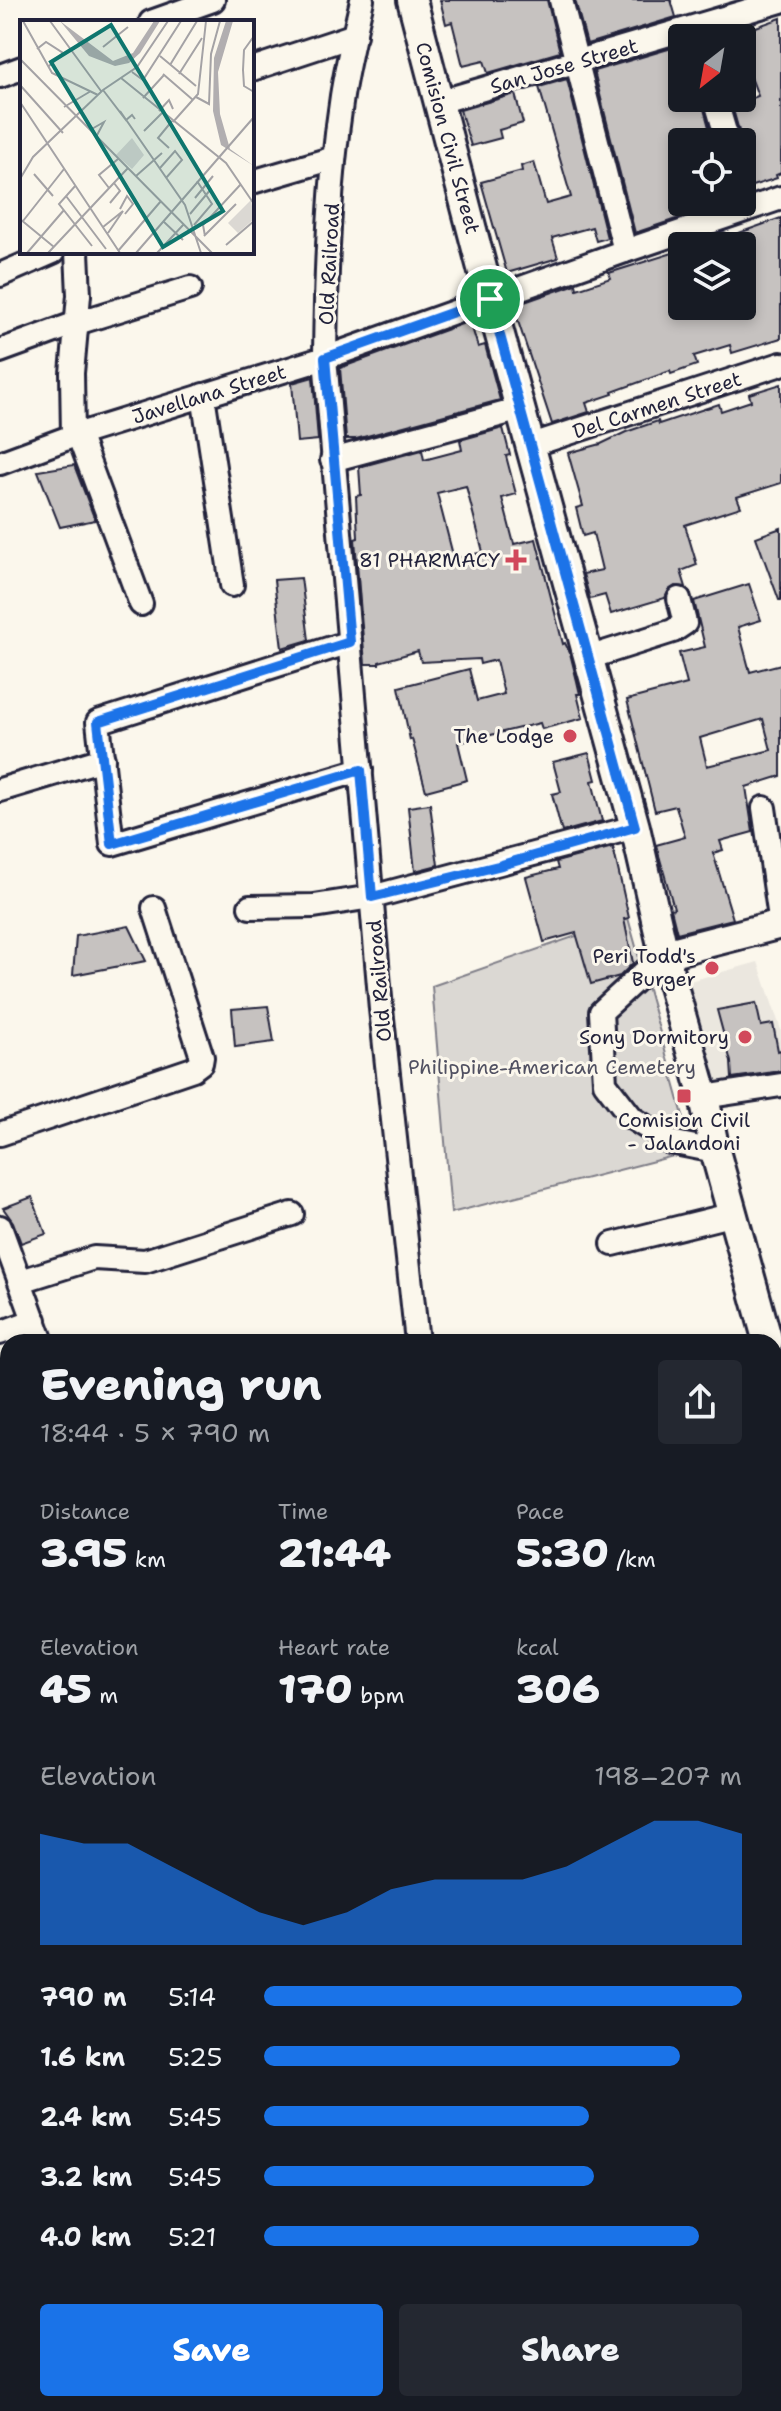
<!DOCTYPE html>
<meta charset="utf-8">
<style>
body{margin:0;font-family:"Shantell Sans",sans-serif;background:#242831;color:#f1f3f6;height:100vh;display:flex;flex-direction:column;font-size:30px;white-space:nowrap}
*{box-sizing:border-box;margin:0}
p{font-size:26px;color:#9ea1a6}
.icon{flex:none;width:44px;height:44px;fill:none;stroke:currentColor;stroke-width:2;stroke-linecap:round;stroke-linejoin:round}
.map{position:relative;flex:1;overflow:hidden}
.panel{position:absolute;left:0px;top:1334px;width:782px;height:1078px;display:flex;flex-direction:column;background:#171b24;border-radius:24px 24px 0 0;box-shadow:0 4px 12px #0003}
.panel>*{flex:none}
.needle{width:52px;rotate:211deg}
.fabs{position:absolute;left:668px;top:24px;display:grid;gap:16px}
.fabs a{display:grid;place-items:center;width:88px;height:88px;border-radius:8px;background:#171b24;box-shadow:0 4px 12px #0003;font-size:40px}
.pin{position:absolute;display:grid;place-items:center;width:68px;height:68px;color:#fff;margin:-34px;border:4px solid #fff;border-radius:50%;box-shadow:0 2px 8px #0007}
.round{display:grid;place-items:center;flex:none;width:84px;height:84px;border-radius:8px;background:#242831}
.head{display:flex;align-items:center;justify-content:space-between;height:136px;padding:0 40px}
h1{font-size:44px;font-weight:800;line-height:60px}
.stats{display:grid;grid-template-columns:repeat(3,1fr);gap:12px;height:136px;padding:8px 40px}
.stats div{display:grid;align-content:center}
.stats b{font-size:40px;font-weight:800}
.stats small{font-size:22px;font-weight:400}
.stats p{font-size:22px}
.chart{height:224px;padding:16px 40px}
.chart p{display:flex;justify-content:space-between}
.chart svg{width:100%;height:144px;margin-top:8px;fill:#1a73e8;opacity:.7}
.primary-button{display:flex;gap:16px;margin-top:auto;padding:16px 40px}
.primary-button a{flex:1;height:92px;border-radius:8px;background:#1a73e8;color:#fff;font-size:32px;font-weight:800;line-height:92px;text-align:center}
.primary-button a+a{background:#242831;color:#f1f3f6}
ul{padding:0 40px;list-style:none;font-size:26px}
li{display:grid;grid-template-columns:128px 96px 1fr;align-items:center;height:60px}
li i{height:20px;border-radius:10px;background:#1a73e8}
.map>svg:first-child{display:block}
.built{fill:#ebe7df}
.green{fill:#dbd8d3;stroke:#7e7d87;stroke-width:2}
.water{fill:#b1aeb0;stroke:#787681;stroke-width:2}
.building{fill:#c6c2c0;stroke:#22223b;stroke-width:2;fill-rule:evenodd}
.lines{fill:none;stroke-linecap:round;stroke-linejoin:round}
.minor-casing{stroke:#22223b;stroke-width:28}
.major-casing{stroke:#22223b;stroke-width:34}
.minor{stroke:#fbf7ec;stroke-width:22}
.major{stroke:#fbf7ec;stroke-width:28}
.route-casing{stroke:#fff;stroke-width:16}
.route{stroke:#1a73e8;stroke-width:10}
.poi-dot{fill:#d1495b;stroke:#fbf7ec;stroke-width:3}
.labels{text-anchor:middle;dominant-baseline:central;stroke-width:6;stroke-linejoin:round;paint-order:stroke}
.street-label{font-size:20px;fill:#22223b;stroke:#fbf7ec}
.poi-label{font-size:20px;fill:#22223b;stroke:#fbf7ec;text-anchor:end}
.park-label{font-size:20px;fill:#505061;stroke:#fbf7ec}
.inset-road{fill:none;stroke:#a4a2a5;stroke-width:2}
.view{fill:#0f766e;fill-opacity:0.15;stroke:#0f766e;stroke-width:4}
.inset-edge{fill:none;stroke:#22223b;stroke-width:4}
</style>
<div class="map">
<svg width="781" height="2411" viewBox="0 0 781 2411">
<rect width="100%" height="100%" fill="#fbf7ec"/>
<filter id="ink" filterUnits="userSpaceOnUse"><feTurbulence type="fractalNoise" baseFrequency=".0125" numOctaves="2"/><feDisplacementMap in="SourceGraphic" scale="16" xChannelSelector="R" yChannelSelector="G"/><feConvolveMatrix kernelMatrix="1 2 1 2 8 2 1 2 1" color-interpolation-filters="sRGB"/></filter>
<g filter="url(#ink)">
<polygon class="built" points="758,962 781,1030 781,1088 717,1102 683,983"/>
<polygon class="green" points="628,918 693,1151 451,1213 432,986"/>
<g class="water">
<polygon points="8,1959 8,2018 0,2018 0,1961"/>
<polygon points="341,2404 427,2404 429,2411 343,2411"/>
</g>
<g class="building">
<polygon points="440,0 547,0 560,52 488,73 484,61 463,66 452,22 446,24"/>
<polygon points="575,0 671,0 676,17 587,44"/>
<polygon points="781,18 781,173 776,175 777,178 749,187 742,165 741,138 732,106 758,96 742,53 742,32"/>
<polygon points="682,45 682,98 701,98 713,142 682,142 682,202 726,202 635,233 594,71"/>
<polygon points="567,79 607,238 596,241 592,227 552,238 558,258 507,273 481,182 522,171 521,166 534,162 546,204 571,197 539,87"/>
<polygon points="515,94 523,123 499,130 501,138 471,146 460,110"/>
<polygon points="781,218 781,338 732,353 730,345 694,356 697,365 671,374 670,371 612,392 613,394 586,403 589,412 552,424 513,306 576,284 577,289 611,278 609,273 682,250 682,306 742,306 742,246 711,246 711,243"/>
<polygon points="470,321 478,347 485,345 500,400 356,439 346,439 340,368"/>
<polygon points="313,377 318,440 297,442 292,383"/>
<polygon points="781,384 781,483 737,497 741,507 685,525 697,565 681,571 686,587 675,586 669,590 665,598 611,614 605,595 590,599 583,574 602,570 593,533 583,536 576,508 583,506 568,453 601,444 626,432 658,421 659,424 719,404 721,411 751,401 749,394"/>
<path d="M503 428 510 455 506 456 516 494 502 498 514 544 536 539 563 644 565 643 570 653 577 681 580 694H577L583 718 542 729 540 723 458 743 467 780 426 791 412 739 410 740 399 687 469 669 477 701 504 694 496 660 480 664 479 659 421 662 418 651 379 662V664H365L355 539 358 538 356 496 361 495 359 467 422 450 424 460 462 450 460 440ZM466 486 483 552 454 559 437 493Z"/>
<polygon points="74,465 95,520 60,527 38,471"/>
<polygon points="781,528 781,600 779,600 756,537"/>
<polygon points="301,578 309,640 282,648 274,580"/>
<path d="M749 584 761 620 738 627 750 672 781 664V776L746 787 753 832 720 841 723 850 713 853 733 919 677 933 671 909 674 908 656 845 685 837 676 806 655 811 627 700 687 684 679 653 705 647 694 601ZM763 719 771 750 707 766 700 738Z"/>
<polygon points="589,753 596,780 592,781 602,821 562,832 552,794 561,792 553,762"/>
<polygon points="430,804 438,865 415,871 408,807"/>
<polygon points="613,847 629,918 624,919 633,963 620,976 591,984 576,933 544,942 526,877 558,869 556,862"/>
<polygon points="129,926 146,961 73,975 76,936"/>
<polygon points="756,1003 761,1026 773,1024 778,1051 781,1050 781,1071 732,1078 731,1062 717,1010"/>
<polygon points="268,1006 274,1042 235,1047 232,1009"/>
<polygon points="32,1197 46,1234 21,1243 13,1222 3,1208"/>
</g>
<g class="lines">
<defs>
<g id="minor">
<path d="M362 0C355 32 347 64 342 96 329 183 326 271 325 358L381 1009 417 1342"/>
<polyline points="561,0 625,251"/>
<polyline points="151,22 213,0"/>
<polyline points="252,69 355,35"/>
<polyline points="0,76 22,68"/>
<polyline points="715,98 728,142"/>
<polyline points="439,102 781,1"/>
<polyline points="252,182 334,158"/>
<polyline points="0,275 53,252"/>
<polyline points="0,351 77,323 190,288"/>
<polyline points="203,395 232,585"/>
<polyline points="78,434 141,604"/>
<polyline points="73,436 72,373 79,295 77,252"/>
<polyline points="532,445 781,364"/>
<polyline points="332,460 521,409"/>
<polyline points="0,463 73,436 325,358 625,251 781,198"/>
<polyline points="350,642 98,722 112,844 361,770"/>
<polyline points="588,658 673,631 685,623 679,599"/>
<polyline points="0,790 103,759"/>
<polyline points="764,808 781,925"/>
<polyline points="250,907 314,906 372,897 635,827"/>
<polyline points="664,954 601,1012 605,1083 632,1118 670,1142 715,1151"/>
<polyline points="704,1097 781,1085"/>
<polyline points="0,1134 193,1069 201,1063 202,1057 154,908"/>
<polyline points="0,1227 42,1342"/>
<polyline points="613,1244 734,1214"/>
<polyline points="21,1281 94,1258 145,1261 292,1214"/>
<polyline points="0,1333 35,1320"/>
<polyline points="774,1437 781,1435"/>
<polyline points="774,1545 781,1543"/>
<polyline points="0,1567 8,1565"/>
<polyline points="0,1712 8,1708"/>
<polyline points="774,1736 781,1733"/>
<polyline points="0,1867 8,1865"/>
<polyline points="774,1913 781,1915"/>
<polyline points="774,2230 781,2241"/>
<polyline points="774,2280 781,2276"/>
<polyline points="0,2282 8,2278"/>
<polyline points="774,2393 781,2392"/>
<polyline points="522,2404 523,2411"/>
<polyline points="686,2411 715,2404"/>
</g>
<g id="major">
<polyline points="412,0 490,299 635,827 664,954 704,1097 715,1151 768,1342"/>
<polyline points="664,954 781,924"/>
<polyline points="774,1365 781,1391"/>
</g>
</defs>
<use href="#minor" class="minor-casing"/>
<use href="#major" class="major-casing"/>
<use href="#minor" class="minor"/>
<use href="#major" class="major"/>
</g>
</g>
<g class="lines" filter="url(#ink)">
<defs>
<polygon id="route" points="490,299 635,827 498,866 372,897 361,770 112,844 98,722 350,642 325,358"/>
</defs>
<use href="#route" class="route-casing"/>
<use href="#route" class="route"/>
</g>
<g class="poi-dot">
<path d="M512 548h8v8h8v8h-8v8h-8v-8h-8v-8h8z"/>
<circle cx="570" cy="736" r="8"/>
<circle cx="712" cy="968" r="8"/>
<circle cx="745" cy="1037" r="8"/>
<rect x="676" y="1088" width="16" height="16" rx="4"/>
</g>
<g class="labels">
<g class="street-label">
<text transform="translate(564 66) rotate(-16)">San Jose Street</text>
<text transform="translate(448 138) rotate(75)">Comision Civil Street</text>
<text transform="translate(329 264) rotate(-87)">Old Railroad</text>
<text transform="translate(209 394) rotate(-17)">Javellana Street</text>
<text transform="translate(657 405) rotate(-18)">Del Carmen Street</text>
<text transform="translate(379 981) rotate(-95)">Old Railroad</text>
</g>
<g class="poi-label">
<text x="500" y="560">81 PHARMACY</text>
<text x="554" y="736">The Lodge</text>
<text x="696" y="956">Peri Todd's<tspan x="696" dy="23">Burger</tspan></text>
<text x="729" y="1037">Sony Dormitory</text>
<text x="684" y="1120" text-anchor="middle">Comision Civil<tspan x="684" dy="23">- Jalandoni</tspan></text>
</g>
<g class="park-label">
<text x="552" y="1067">Philippine-American Cemetery</text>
</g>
</g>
<g transform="translate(20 20)">
<rect width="234" height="234" fill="#fbf7ec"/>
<path d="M112 118 124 135 112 149 96 135ZM231 180 234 199 218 213 208 203Z" fill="#dbd8d3"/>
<path d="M40 1 93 41 113 33 134 1H140L120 33 109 43 95 46 69 36ZM206 1H213L198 52 200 94 210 129 234 146 201 125 193 91 194 38Z" fill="#b1aeb0"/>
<path class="inset-road" d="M3 1 32 53 78 75M30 1 81 71M234 16 224 30 223 50 224 66 234 72M83 27 108 7M17 29 26 22 43 33 28 47M140 36 176 66M0 39 192 233M150 45 177 1M112 52 123 60 161 1M143 54 173 80M159 54 182 18M101 58 206 143 234 184M0 65 43 113M83 70 106 100 112 95 115 99M176 77 189 84 191 34 200 1M123 78 144 55M0 82 100 233M44 87 71 71M100 91 165 185 181 233M139 91 149 80 153 89M153 102 178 74 186 1M70 110 84 102 76 117M124 111 142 93M149 128 138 118 152 101M140 148 155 131 162 140 146 158M14 154 33 176M116 156 142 133M0 159 13 137 83 70 117 47 148 1M56 165 39 184 72 226M89 168 79 155 98 139M46 176 86 229M175 178 193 156M90 183 100 171 94 163M100 189 107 176 113 184 105 194M170 194 191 169M0 199 34 227M3 201 44 149M143 201 163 220M174 205 192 184 177 161M83 207 103 191 88 213M184 216 216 184M185 216 183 205 221 164M206 225 234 201M98 231 141 181M7 233 44 190M28 233 108 148M116 233 234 97M137 233 164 204"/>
<path class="view" d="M91 5 203 191 143 227 31 42Z"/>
<rect width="234" height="234" class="inset-edge"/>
</g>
</svg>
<div class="fabs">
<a><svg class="needle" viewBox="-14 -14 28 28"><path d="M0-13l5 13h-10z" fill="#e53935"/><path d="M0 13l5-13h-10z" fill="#9ea1a6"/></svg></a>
<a><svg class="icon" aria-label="locate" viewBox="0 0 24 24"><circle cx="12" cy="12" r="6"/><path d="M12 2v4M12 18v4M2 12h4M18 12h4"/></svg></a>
<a><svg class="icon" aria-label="layers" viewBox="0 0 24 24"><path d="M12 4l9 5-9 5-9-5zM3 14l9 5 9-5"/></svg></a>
</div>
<div class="pin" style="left:490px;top:299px;background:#1e9e55"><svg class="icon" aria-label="arrive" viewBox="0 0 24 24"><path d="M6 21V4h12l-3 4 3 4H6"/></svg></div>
<section class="panel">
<div class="head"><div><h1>Evening run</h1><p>18:44 · 5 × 790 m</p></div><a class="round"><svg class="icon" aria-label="share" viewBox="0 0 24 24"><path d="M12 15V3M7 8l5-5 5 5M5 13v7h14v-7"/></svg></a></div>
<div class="stats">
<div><p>Distance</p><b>3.95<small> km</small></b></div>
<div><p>Time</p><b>21:44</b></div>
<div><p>Pace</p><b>5:30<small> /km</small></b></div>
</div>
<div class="stats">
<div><p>Elevation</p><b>45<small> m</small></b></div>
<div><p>Heart rate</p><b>170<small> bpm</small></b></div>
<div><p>kcal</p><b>306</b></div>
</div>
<div class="chart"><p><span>Elevation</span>198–207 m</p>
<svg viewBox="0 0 160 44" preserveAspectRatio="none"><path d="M0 44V10L10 13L20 13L30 20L40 27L50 34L60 38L70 34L80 27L90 24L100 24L110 24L120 20L130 13L140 6L150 6L160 10V44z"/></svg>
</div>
<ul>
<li><b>790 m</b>5:14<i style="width:100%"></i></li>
<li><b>1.6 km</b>5:25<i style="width:87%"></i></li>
<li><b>2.4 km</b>5:45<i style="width:68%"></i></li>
<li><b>3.2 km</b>5:45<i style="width:69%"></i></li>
<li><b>4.0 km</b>5:21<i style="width:91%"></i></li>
</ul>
<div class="primary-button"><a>Save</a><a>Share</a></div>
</section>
</div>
